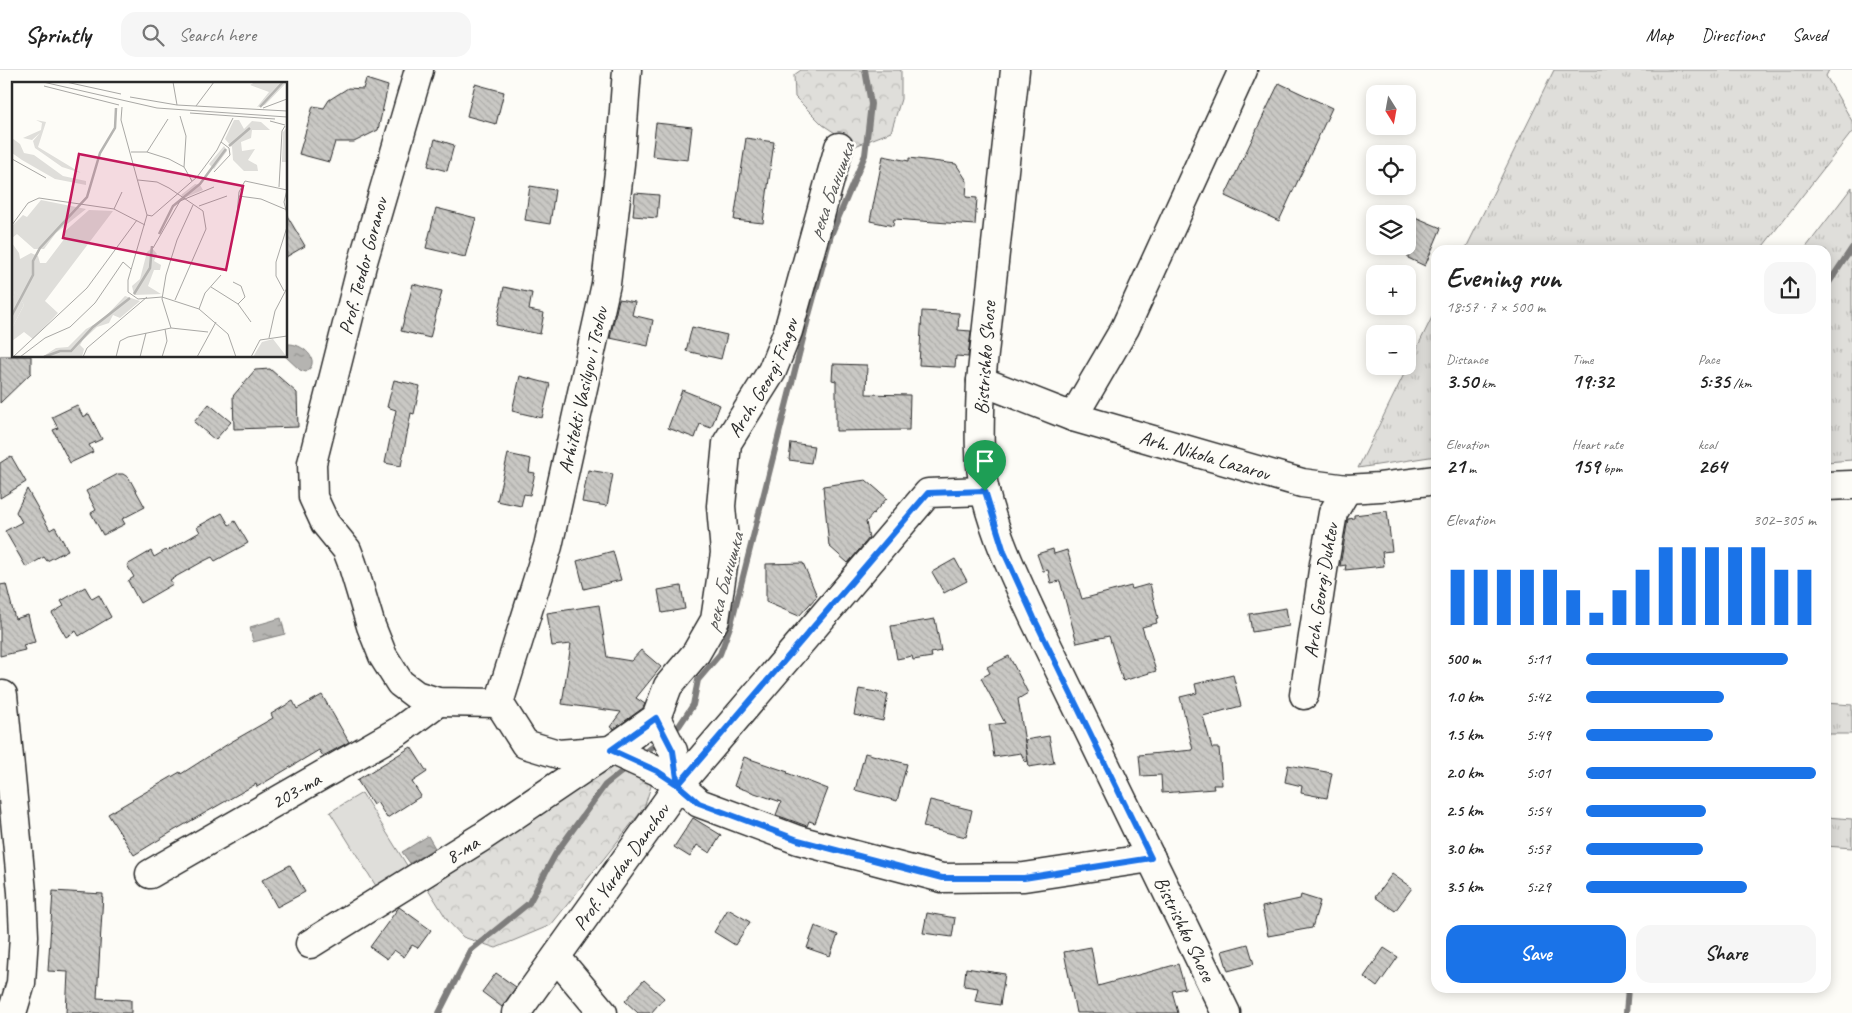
<!DOCTYPE html>
<meta charset="utf-8">
<style>
body{margin:0;font-family:Caveat,sans-serif;background:#f6f6f6;color:#222;height:100vh;display:flex;flex-direction:column;font-size:19px;white-space:nowrap}
*{box-sizing:border-box;margin:0}
p{font-size:16px;color:#767676}
.icon{flex:none;width:28px;height:28px;fill:none;stroke:currentColor;stroke-width:2;stroke-linecap:round;stroke-linejoin:round}
.map{position:relative;flex:1;overflow:hidden}
.panel{position:absolute;left:1431px;top:175px;width:400px;height:748px;display:flex;flex-direction:column;background:#fff;border-radius:15px;box-shadow:0 2px 12px #0003}
.panel>*{flex:none}
.needle{width:32px;rotate:169deg}
.fabs{position:absolute;left:1366px;top:15px;display:grid;gap:10px}
.fabs a{display:grid;place-items:center;width:50px;height:50px;border-radius:10px;background:#fff;box-shadow:0 2px 12px #0003;font-size:25px}
.pin{position:absolute;display:grid;place-items:center;width:42px;height:42px;color:#fff;margin:-51px -21px;border-radius:50% 50% 50% 0;rotate:-45deg;box-shadow:0 0 5px #0007}
.pin .icon{rotate:45deg}
.round{display:grid;place-items:center;flex:none;width:52px;height:52px;border-radius:15px;background:#f6f6f6}
.summary{display:flex;align-items:center;justify-content:space-between;height:85px;padding:0 15px}
h1{font-size:28px;font-weight:700;line-height:38px}
.metrics{display:grid;grid-template-columns:repeat(3,1fr);gap:8px;height:85px;padding:5px 15px}
.metrics div{display:grid;align-content:center}
.metrics b{font-size:21px;font-weight:700}
.metrics small{font-size:14px;font-weight:400}
.metrics p{font-size:14px}
.chart{height:140px;padding:10px 15px}
.chart p{display:flex;justify-content:space-between}
.chart svg{width:100%;height:90px;margin-top:5px;stroke:#1a73e8;stroke-width:6}
.primary-button{display:flex;gap:10px;margin-top:auto;padding:10px 15px}
.primary-button a{flex:1;height:58px;border-radius:15px;background:#1a73e8;color:#fff;font-size:20px;font-weight:700;line-height:58px;text-align:center}
.primary-button a+a{background:#f6f6f6;color:#222}
ul{padding:0 15px;list-style:none;font-size:16px}
li{display:grid;grid-template-columns:80px 60px 1fr;align-items:center;height:38px}
li i{height:12px;border-radius:6px;background:#1a73e8}
header{display:flex;align-items:center;gap:30px;box-sizing:border-box;height:70px;padding:0 25px;background:#fff;border-bottom:1px solid #e0e0e0}
header strong{font-size:24px}
nav{display:flex;gap:28px;margin-inline-start:auto;font-size:18px}
.search{width:350px;height:45px;background:#f6f6f6;display:flex;align-items:center;gap:12px;box-sizing:border-box;padding:0 18px;border-radius:15px;color:#767676;font-size:19px}
.map>svg:first-child{display:block}
.grass{fill:url(#grass-tufts);stroke:#858482}
.forest{fill:url(#forest-crowns);stroke:#858482}
.garden{fill:#dfdeda;stroke:#858482}
.water{fill:url(#water-ripples);stroke:#7e7d7b}
.lines{fill:none;stroke-linecap:round;stroke-linejoin:round}
.stream{stroke:#7e7d7b;stroke-width:6}
.building{fill:url(#building-back-hatch);stroke:#2b2b2b}
.minor-casing{stroke:#2b2b2b;stroke-width:31}
.minor{stroke:#fdfcf7;stroke-width:28}
.route-casing{stroke:#fff;stroke-width:10}
.route{stroke:#1a73e8;stroke-width:6}
.labels{text-anchor:middle;dominant-baseline:central;stroke-width:5;stroke-linejoin:round;paint-order:stroke}
.street-label{font-size:20px;fill:#2b2b2b;stroke:#fdfcf7}
.water-label{font-size:21px;font-style:italic;fill:#5b5b5a;stroke:#fdfcf7}
.inset-river{fill:none;stroke:#b5b4b1;stroke-width:2.5}
.inset-road{fill:none;stroke:#a9a8a5;stroke-width:1}
.view{fill:#c2185b;fill-opacity:0.15;stroke:#c2185b;stroke-width:2.5}
.inset-edge{fill:none;stroke:#2b2b2b;stroke-width:2.5}
</style>
<header>
<strong>Sprintly</strong>
<div class="search"><svg class="icon" aria-label="search" viewBox="0 0 24 24"><circle cx="10" cy="10" r="6"/><path d="M15 15l6 6"/></svg>Search here</div>
<nav><a>Map</a><a>Directions</a><a>Saved</a></nav>
</header>
<div class="map">
<svg width="1852" height="943" viewBox="0 0 1852 943">
<defs>
<pattern id="grass-tufts" width="24" height="20" patternUnits="userSpaceOnUse" patternTransform="scale(1.25)"><rect width="24" height="20" fill="#dfdeda"/><path d="M3 7l-1-3M5 7V3M7 7l1-3M15 17l-1-3M17 17v-4M19 17l1-3" fill="none" stroke="#c0bfbb"/></pattern>
<pattern id="forest-crowns" width="20" height="18" patternUnits="userSpaceOnUse" patternTransform="scale(1.25)"><rect width="20" height="18" fill="#dfdeda"/><path d="M2 6a3 3 0 1 1 6 0M12 15a3 3 0 1 1 6 0" fill="none" stroke="#c0bfbb"/></pattern>
<pattern id="water-ripples" width="26" height="14" patternUnits="userSpaceOnUse" patternTransform="scale(1.25)"><rect width="26" height="14" fill="#b5b4b1"/><path d="M2 4q2-2 4 0t4 0M15 11q2-2 4 0t4 0" fill="none" stroke="#939390"/></pattern>
<pattern id="building-back-hatch" width="6" height="6" patternUnits="userSpaceOnUse" patternTransform="scale(1.25)"><rect width="6" height="6" fill="#c9c8c4"/><path d="M-1 5l2 2M0 0l6 6M5-1l2 2" fill="none" stroke="#adaca9"/></pattern>
</defs>
<rect width="100%" height="100%" fill="#fdfcf7"/>
<filter id="ink" filterUnits="userSpaceOnUse"><feTurbulence type="fractalNoise" baseFrequency=".02" numOctaves="2"/><feDisplacementMap in="SourceGraphic" scale="10" xChannelSelector="R" yChannelSelector="G"/><feConvolveMatrix kernelMatrix="1 2 1 2 8 2 1 2 1" color-interpolation-filters="sRGB"/></filter>
<g filter="url(#ink)">
<g class="grass">
<polygon points="1554,0 1829,0 1826,6 1852,51 1852,62 1760,180 1465,180"/>
<polygon points="1852,117 1852,390 1826,392 1826,180 1804,180"/>
<polygon points="1436,239 1436,386 1358,398"/>
<polygon points="1826,633 1852,635 1852,664 1826,664"/>
<polygon points="1826,747 1852,749 1852,778 1826,776"/>
</g>
<g class="forest">
<polygon points="801,0 901,0 901,29 891,62 855,76 823,55 795,27 794,5"/>
<polygon points="614,693 652,713 644,738 551,855 496,878 463,867 448,851 425,814"/>
</g>
<polygon class="garden" points="362,723 408,797 376,816 330,742"/>
<g class="water">
<path d="M288 274C301 273 323 290 306 302L300 300 285 286H286V275Z"/>
<polygon points="281,548 285,564 253,572 250,557"/>
<polygon points="428,766 435,778 410,793 402,782"/>
</g>
<g class="lines">
<g class="stream">
<polyline points="1826,217 1852,178"/>
<polyline points="672,662 679,656 693,635 698,610 720,584 731,554 809,245 831,165 865,85 871,34 865,0"/>
<polyline points="642,685 660,671"/>
<polyline points="439,943 471,880 529,833 556,783 605,715 629,696"/>
<polyline points="1626,943 1628,918"/>
</g>
</g>
<g class="building">
<polygon points="366,9 388,16 378,60 354,72 335,72 329,92 299,84 313,36 324,38 329,30 348,18 363,19"/>
<polygon points="1279,13 1332,38 1279,151 1225,126"/>
<polygon points="475,14 504,22 496,54 467,46"/>
<polygon points="656,53 692,57 688,90 652,86"/>
<polygon points="746,68 774,72 763,153 734,150"/>
<polygon points="435,69 454,75 447,101 428,96"/>
<polygon points="883,86 909,91 909,88 956,94 967,111 966,127 977,128 975,155 894,149 893,156 870,151"/>
<polygon points="530,116 555,120 550,154 525,150"/>
<polygon points="635,123 659,125 657,148 633,146"/>
<polygon points="436,138 476,148 465,187 426,178"/>
<polygon points="286,144 305,176 286,187"/>
<polygon points="1408,144 1441,158 1425,196 1408,188"/>
<polygon points="413,214 442,221 430,268 401,261"/>
<polygon points="504,217 532,223 529,240 544,243 540,264 496,255"/>
<polygon points="619,229 635,232 632,245 653,250 648,276 610,268"/>
<polygon points="922,241 959,243 958,260 971,261 968,287 956,286 955,297 919,295"/>
<polygon points="692,257 727,265 721,289 686,281"/>
<polygon points="0,286 31,286 31,303 0,333"/>
<polygon points="833,294 867,295 866,324 910,325 909,360 836,361 836,311 832,310"/>
<polygon points="270,299 297,323 298,357 234,359 233,326 255,300"/>
<polygon points="520,306 550,314 542,348 512,341"/>
<polygon points="394,310 420,316 414,344 411,343 401,396 385,393 396,340 387,337"/>
<polygon points="682,320 720,335 711,358 700,354 695,368 668,358"/>
<polygon points="209,334 231,352 215,370 194,352"/>
<polygon points="77,335 83,347 89,344 102,369 89,375 93,382 70,393 53,360 58,358 52,347"/>
<polygon points="791,373 814,376 811,393 789,390"/>
<polygon points="508,384 531,389 529,402 535,403 530,425 524,424 521,436 497,431"/>
<polygon points="11,386 26,412 0,428 0,393"/>
<polygon points="588,400 613,404 607,436 582,432"/>
<polygon points="118,404 123,404 129,408 145,437 122,449 125,454 103,465 91,443 96,440 86,421"/>
<polygon points="866,410 887,428 866,452 869,468 848,493 829,476 823,416"/>
<polygon points="27,419 50,460 55,457 68,480 47,491 44,487 26,497 5,461 22,452 16,442"/>
<polygon points="1387,441 1392,481 1382,482 1384,496 1345,500 1346,495 1340,496 1348,449 1354,448 1354,445"/>
<polygon points="222,443 229,455 235,451 248,473 215,491 212,487 202,492 170,510 173,514 140,533 128,511 134,507 127,495 151,481 154,487 166,480 167,481 200,462 197,457"/>
<polygon points="1053,479 1054,484 1067,480 1082,529 1131,516 1132,519 1150,514 1158,548 1156,549 1157,553 1142,557 1156,601 1123,611 1109,566 1077,573 1060,511 1051,513 1048,500 1043,501 1037,484"/>
<polygon points="613,481 621,510 584,519 577,491"/>
<polygon points="955,489 967,511 944,523 932,502"/>
<polygon points="803,493 817,526 799,546 766,532 766,494"/>
<polygon points="6,514 15,549 28,545 35,572 23,575 25,580 0,586 0,515"/>
<polygon points="681,516 685,539 662,543 658,520"/>
<polygon points="85,517 92,529 99,525 111,547 79,566 76,561 66,567 52,543 64,536 61,531"/>
<polygon points="599,535 607,587 631,591 641,580 661,597 636,628 645,634 643,638 614,659 610,657 621,642 562,634 571,574 552,576 547,543"/>
<polygon points="1286,538 1289,556 1252,562 1249,544"/>
<polygon points="935,549 941,581 931,583 932,587 913,590 912,586 897,589 891,556"/>
<polygon points="1009,586 1028,623 1018,629 1028,691 1025,692 1021,683 994,687 989,655 1005,653 981,608 990,603 987,597"/>
<polygon points="1233,605 1241,636 1203,646 1212,678 1219,678 1222,715 1213,715 1214,719 1162,723 1161,705 1141,706 1139,685 1193,680 1180,627 1197,623 1195,614"/>
<polygon points="859,619 888,624 883,651 854,645"/>
<polygon points="322,625 349,672 323,686 319,680 257,717 256,714 175,760 134,785 108,744 180,702 181,704 231,672 273,648 271,644 293,631 297,639"/>
<polygon points="1049,666 1054,693 1029,697 1025,670"/>
<polygon points="411,677 427,702 412,712 421,726 387,748 377,732 373,735 357,710"/>
<polygon points="865,683 907,694 897,731 855,720"/>
<polygon points="744,687 788,702 787,703 828,719 815,753 809,751 807,756 776,745 781,732 734,716"/>
<polygon points="1288,695 1332,703 1327,728 1301,723 1302,716 1285,712"/>
<polygon points="930,730 972,740 966,767 923,757"/>
<polygon points="693,748 721,765 710,783 697,775 690,787 674,777"/>
<polygon points="290,795 305,822 277,837 262,810"/>
<polygon points="1392,804 1412,818 1395,841 1375,827"/>
<polygon points="53,821 103,824 97,928 131,930 131,943 66,943 68,902 48,901"/>
<polygon points="1301,825 1320,831 1312,858 1268,866 1262,837 1300,829"/>
<polygon points="399,837 431,860 418,878 412,875 404,887 394,880 387,889 370,877"/>
<polygon points="728,839 750,852 735,875 714,862"/>
<polygon points="927,843 955,848 952,867 923,863"/>
<polygon points="815,856 838,865 830,886 807,878"/>
<polygon points="1248,874 1254,894 1228,901 1222,881"/>
<polygon points="1091,877 1098,916 1178,894 1185,918 1172,921 1178,943 1076,943 1064,882"/>
<polygon points="1384,878 1398,887 1377,917 1364,907"/>
<polygon points="966,898 1005,904 1000,935 975,931 978,918 964,916"/>
<polygon points="496,903 516,917 502,937 482,922"/>
<polygon points="644,910 664,928 651,943 638,943 625,931"/>
</g>
<g class="lines">
<defs>
<g id="minor">
<polyline points="419,0 362,195 312,393 313,427 325,453 347,480 352,493 371,556 383,586 400,613 416,625 438,632 499,633"/>
<path id="s1" d="M1015 0 981 311C980 347 977 386 985 422 995 466 1015 507 1034 548L1226 943"/>
<path id="s2" d="M981 311 1073 347 1302 413 1347 419 1380 417 1436 410"/>
<polyline points="1073,347 1125,258 1243,0"/>
<polyline points="1826,416 1852,415"/>
<polyline points="3,625 22,822 24,866 21,913 12,943"/>
<path id="s3" d="M1304 625 1324 494 1333 443 1347 419"/>
<polyline points="499,633 525,674 558,684 611,680 657,701 679,715 699,733 798,770 942,808 1024,807 1151,788"/>
<path id="s4" d="M499 633 548 476 606 214 620 94 627 0"/>
<polyline points="656,648 673,681 679,715"/>
<path id="s5" d="M150 804 399 661 438 632"/>
<path id="s6" d="M310 874 482 767 611 680 656 648 668 616 696 583 715 550 725 483 721 436 727 373 772 301 788 261 839 77"/>
<polyline points="557,888 603,943"/>
<path id="s7" d="M516 943 679 715 928 423 985 421"/>
</g>
</defs>
<use href="#minor" class="minor-casing"/>
<use href="#minor" class="minor"/>
</g>
</g>
<g class="lines" filter="url(#ink)">
<defs>
<polyline id="route" points="985,421 928,423 678,715 657,701 611,680 656,648 673,681 678,715 699,733 798,770 942,808 1024,808 1151,788 1034,548 1004,482 985,421"/>
</defs>
<use href="#route" class="route-casing"/>
<use href="#route" class="route"/>
</g>
<g class="labels">
<g class="street-label">
<text transform="translate(363 196) rotate(-75)">Prof. Teodor Goranov</text>
<text transform="translate(985 288) rotate(-86)">Bistrishko Shose</text>
<text stroke="none"><textPath href="#s6" startOffset="782">Arch. Georgi Fingov</textPath></text>
<text stroke="none"><textPath href="#s4" startOffset="324">Arhitekti Vasilyov i Tsolov</textPath></text>
<text stroke="none"><textPath href="#s2" startOffset="236">Arh. Nikola Lazarov</textPath></text>
<text stroke="none"><textPath href="#s3" startOffset="106">Arch. Georgi Duhtev</textPath></text>
<text stroke="none"><textPath href="#s5" startOffset="168">203-та</textPath></text>
<text stroke="none"><textPath href="#s6" startOffset="179">8-ма</textPath></text>
<text stroke="none"><textPath href="#s7" startOffset="180">Prof. Yurdan Danchov</textPath></text>
<text stroke="none"><textPath href="#s1" startOffset="905">Bistrishko Shose</textPath></text>
</g>
<g class="water-label">
<text transform="translate(831 121) rotate(-70)">река Банишка</text>
<text transform="translate(724 512) rotate(-75)">река Банишка</text>
</g>
</g>
<g transform="translate(12 12)">
<rect width="275" height="275" fill="#fdfcf7"/>
<path d="M24 38 34 40 26 65 69 91 50 85 23 66 21 59 28 51 20 58 11 56 29 48 30 41ZM275 45V80H270L271 50ZM0 56 8 62 12 71 22 73 51 94 74 99V103L43 97 10 78 0 71ZM29 118 74 127 44 151 32 167H22L5 152 0 156V144L11 133 15 135ZM77 128 101 129 33 219 46 231 21 257 12 250 0 259V246L12 223 3 209 0 221V161L7 171 8 177 19 171 26 174 28 181H34L53 156 51 151ZM261 257 275 275H241L250 260Z" fill="#dfdeda"/>
<path d="M243 0H275L253 23 245 25 257 10 238 3ZM222 38H227L232 47 240 39 249 40 258 48H240L239 56 229 60 230 69 243 67 236 78 245 83 246 89H232L221 78 220 65 213 57ZM212 64 215 69 202 87 197 82ZM183 102 188 103 191 108 172 116 169 113ZM140 166 145 172 142 179 149 183 148 188H142L136 204 149 212 122 213 120 204 128 197 135 170ZM3 208 12 223 0 246V221ZM113 214 128 219 108 236 101 233 97 241 85 245 71 258 68 263 72 267 70 275H30L44 266 56 265 74 247 89 239Z" fill="#dfdeda"/>
<path class="inset-river" d="M248 25 271 0M217 64 238 46M147 152 161 124 188 102 214 67M122 212 138 186 140 164M0 233 21 193V179L28 166 75 115 88 71 103 46 104 26M32 275 48 269H59L81 245 118 216"/>
<path class="inset-road" d="M31 0 145 26 275 35M54 0 109 12M161 0 165 23M32 4 107 23M118 15 165 23 275 29M184 24 202 0M110 25 109 38 135 133 116 198V210L126 217 150 215 187 227 216 252 224 275M251 26 275 17M178 31 263 37M168 34 174 54 172 85M258 39 273 43M119 70H135L157 77 172 85 180 99M135 70 156 37M0 77 34 96M202 90 218 73 217 66 209 60M126 98 145 100 157 106 191 129 194 147 163 218M267 105 270 49 273 44M275 108 272 120 275 132M227 114 249 117 275 128M187 124 215 114M102 127 110 110M225 132 227 110 233 99 275 108M135 133 140 134 185 95 205 68 221 36M0 143 16 121 27 116 102 127 133 143M141 166 168 119 202 105M221 200 229 204 233 215 226 222M199 205 226 222 239 240M272 209 264 194V180L275 145M187 227 193 211 209 193M159 246 150 217 154 193 165 158 181 123M257 256 263 229 275 206M1 275 75 206 125 138M8 275 33 256 58 245 83 221 111 180 119 187M71 275 75 266 135 215M104 275 108 259 116 255 159 246 196 250M128 275 134 251M150 275 155 259 153 247M185 275 204 240M239 275 248 258 275 254"/>
<path class="view" d="M67 72 231 104 214 188 51 156Z"/>
<rect width="275" height="275" class="inset-edge"/>
</g>
</svg>
<div class="fabs">
<a><svg class="needle" viewBox="-14 -14 28 28"><path d="M0-13l5 13h-10z" fill="#e53935"/><path d="M0 13l5-13h-10z" fill="#767676"/></svg></a>
<a><svg class="icon" aria-label="locate" viewBox="0 0 24 24"><circle cx="12" cy="12" r="6"/><path d="M12 2v4M12 18v4M2 12h4M18 12h4"/></svg></a>
<a><svg class="icon" aria-label="layers" viewBox="0 0 24 24"><path d="M12 4l9 5-9 5-9-5zM3 14l9 5 9-5"/></svg></a>
<a>+</a>
<a>−</a>
</div>
<div class="pin" style="left:985px;top:421px;background:#1e9e55"><svg class="icon" aria-label="arrive" viewBox="0 0 24 24"><path d="M6 21V4h12l-3 4 3 4H6"/></svg></div>
<section class="panel">
<div class="summary"><div><h1>Evening run</h1><p>18:57 · 7 × 500 m</p></div><a class="round"><svg class="icon" aria-label="share" viewBox="0 0 24 24"><path d="M12 15V3M7 8l5-5 5 5M5 13v7h14v-7"/></svg></a></div>
<div class="metrics">
<div><p>Distance</p><b>3.50<small> km</small></b></div>
<div><p>Time</p><b>19:32</b></div>
<div><p>Pace</p><b>5:35<small> /km</small></b></div>
</div>
<div class="metrics">
<div><p>Elevation</p><b>21<small> m</small></b></div>
<div><p>Heart rate</p><b>159<small> bpm</small></b></div>
<div><p>kcal</p><b>264</b></div>
</div>
<div class="chart"><p><span>Elevation</span>302–305 m</p>
<svg viewBox="0 0 160 44" preserveAspectRatio="none"><path d="M5 44V17M15 44V17M25 44V17M35 44V17M45 44V17M55 44V27M65 44V38M75 44V27M85 44V17M95 44V6M105 44V6M115 44V6M125 44V6M135 44V6M145 44V17M155 44V17"/></svg>
</div>
<ul>
<li><b>500 m</b>5:11<i style="width:88%"></i></li>
<li><b>1.0 km</b>5:42<i style="width:60%"></i></li>
<li><b>1.5 km</b>5:49<i style="width:55%"></i></li>
<li><b>2.0 km</b>5:01<i style="width:100%"></i></li>
<li><b>2.5 km</b>5:54<i style="width:52%"></i></li>
<li><b>3.0 km</b>5:57<i style="width:51%"></i></li>
<li><b>3.5 km</b>5:29<i style="width:70%"></i></li>
</ul>
<div class="primary-button"><a>Save</a><a>Share</a></div>
</section>
</div>
